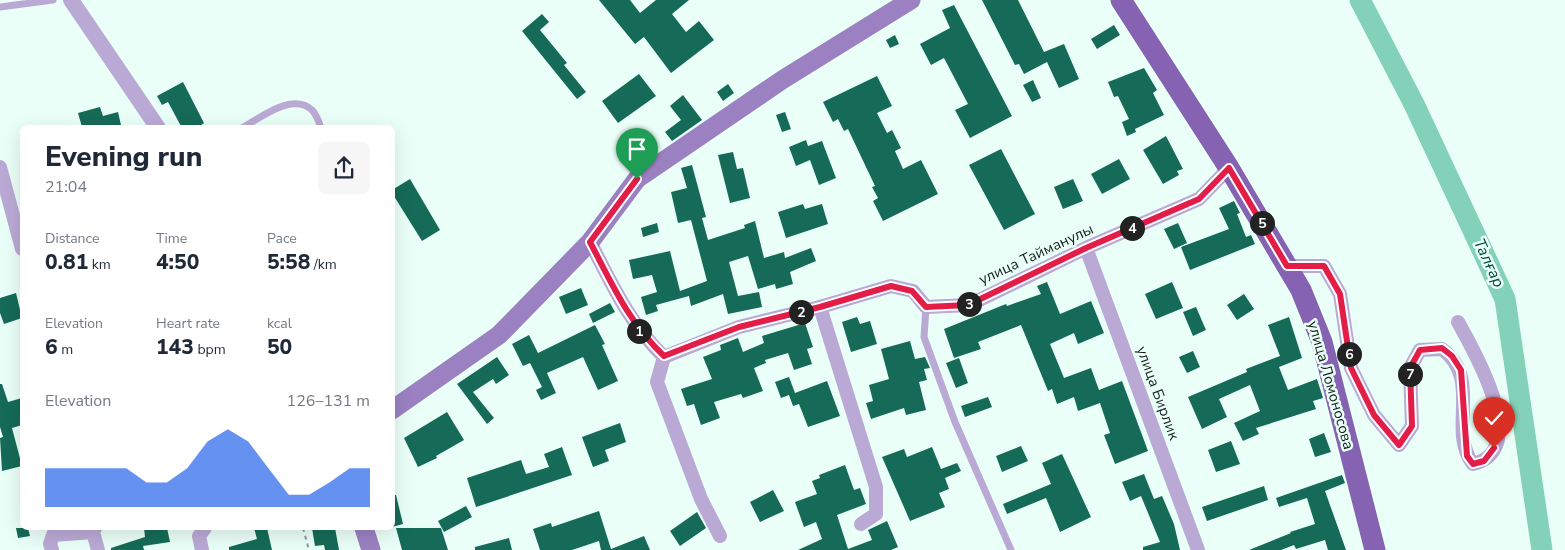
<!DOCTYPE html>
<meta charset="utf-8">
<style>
body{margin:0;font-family:"Nunito Sans",sans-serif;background:#f6f6f7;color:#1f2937;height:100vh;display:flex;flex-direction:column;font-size:19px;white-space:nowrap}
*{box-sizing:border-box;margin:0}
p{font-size:16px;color:#747a83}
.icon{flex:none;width:28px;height:28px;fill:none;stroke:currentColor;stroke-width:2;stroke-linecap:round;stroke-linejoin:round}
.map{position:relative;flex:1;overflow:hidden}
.details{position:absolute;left:20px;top:125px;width:375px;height:405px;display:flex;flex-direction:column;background:#fff;border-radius:8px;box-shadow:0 5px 20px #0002}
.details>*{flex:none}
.pin{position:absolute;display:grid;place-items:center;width:42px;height:42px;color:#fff;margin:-51px -21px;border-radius:50% 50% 50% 0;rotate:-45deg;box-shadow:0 0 5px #0007}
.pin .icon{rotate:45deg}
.km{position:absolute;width:25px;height:25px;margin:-12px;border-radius:50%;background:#222;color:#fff;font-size:14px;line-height:25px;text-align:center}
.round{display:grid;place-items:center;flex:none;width:52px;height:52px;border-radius:8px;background:#f6f6f7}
.summary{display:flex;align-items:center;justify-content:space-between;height:85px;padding:0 25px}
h1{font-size:28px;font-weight:800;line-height:38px}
.figures{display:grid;grid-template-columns:repeat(3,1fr);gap:8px;height:85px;padding:5px 25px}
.figures div{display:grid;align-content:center}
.figures b{font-size:21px;font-weight:800}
.figures small{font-size:14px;font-weight:400}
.figures p{font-size:14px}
.chart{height:140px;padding:10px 25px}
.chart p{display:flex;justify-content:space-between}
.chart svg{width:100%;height:90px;margin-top:5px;fill:#2563eb;opacity:.7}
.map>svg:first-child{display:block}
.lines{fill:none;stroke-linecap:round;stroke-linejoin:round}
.river{stroke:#83d1b8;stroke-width:21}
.building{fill:#156b57}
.path{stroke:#8d9c97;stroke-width:2;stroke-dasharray:4 4;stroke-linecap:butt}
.service{stroke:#baa9d5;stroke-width:7}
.minor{stroke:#baa9d5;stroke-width:14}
.tertiary{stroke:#baa9d5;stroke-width:16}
.secondary{stroke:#9b81c2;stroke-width:19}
.primary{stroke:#8563b2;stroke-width:21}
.route-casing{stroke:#fff;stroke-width:10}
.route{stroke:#e11d48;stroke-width:6}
.labels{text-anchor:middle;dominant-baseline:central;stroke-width:5;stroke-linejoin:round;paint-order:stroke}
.street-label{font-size:15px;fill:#17201d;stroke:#eafff8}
.water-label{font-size:16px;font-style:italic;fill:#004738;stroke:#eafff8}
</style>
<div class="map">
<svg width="1565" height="550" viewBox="0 0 1565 550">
<rect width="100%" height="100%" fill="#eafff8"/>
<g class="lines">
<polyline class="river" points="1360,0 1414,104 1505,299 1542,550"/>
</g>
<g class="building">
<polygon points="599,0 630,0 640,13 656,0 689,0 672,14 686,32 699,21 714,40 671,73 644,37 635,44"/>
<polygon points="982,0 1018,0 1044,52 1064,44 1079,79 1059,88 1047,62 1024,74 1019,64 1015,65"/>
<polygon points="954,5 1012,116 970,138 955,110 968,104 944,58 931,65 920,44 950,28 942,10"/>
<polygon points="542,14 549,22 540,30 567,63 564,65 586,92 577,99 522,31"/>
<polygon points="1114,25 1120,35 1097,49 1091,39"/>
<polygon points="895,35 899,44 890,48 886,40"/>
<polygon points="1144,68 1157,90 1153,93 1164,115 1135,129 1136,132 1127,136 1122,122 1129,119 1118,96 1114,97 1108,82"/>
<polygon points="639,74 656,96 618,123 602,101"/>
<polygon points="877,76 892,106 877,113 887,133 892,130 901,148 895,151 903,169 921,160 938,194 883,221 873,201 878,198 872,187 875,186 848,129 844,131 838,119 833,122 823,102"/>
<polygon points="1033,80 1041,98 1032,102 1023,85"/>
<polygon points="183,82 204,123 197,128 182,128 168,102 162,105 157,96"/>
<polygon points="728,84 734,93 723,101 717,92"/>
<polygon points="683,95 702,120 672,141 665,132 681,120 670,106"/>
<polygon points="100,107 103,116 118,112 121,125 114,128 89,128 88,125 82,127 78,113"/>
<polygon points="785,112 791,129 782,132 776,115"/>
<polygon points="1166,136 1183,169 1177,171 1179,175 1163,184 1143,150"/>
<polygon points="806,140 808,146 822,141 836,178 819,185 810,160 796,166 789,147"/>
<polygon points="1001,149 1035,214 1004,230 969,165"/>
<polygon points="733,152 737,169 743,168 750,198 730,203 718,155"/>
<polygon points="1119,159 1130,179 1102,194 1091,174"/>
<polygon points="692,165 706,217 702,218 708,240 745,228 744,225 755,221 764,258 784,252 785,258 811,248 816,261 790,272 793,284 776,289 775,284 758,289 748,256 729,262 738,296 759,292 762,307 728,314 723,294 691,306 689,296 656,305 658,311 646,315 641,297 657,292 652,275 633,279 629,260 670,251 680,291 707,281 691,220 678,223 671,192 687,188 681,168"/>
<polygon points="410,179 440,230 422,241 392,193 392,190"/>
<polygon points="1073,179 1083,201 1063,209 1054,187"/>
<polygon points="1234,201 1240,213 1237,214 1246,237 1251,235 1255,244 1190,270 1181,247 1229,229 1219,208"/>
<polygon points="803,204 805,209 822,204 828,224 786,238 778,212"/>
<polygon points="657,223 659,232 643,237 641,228"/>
<polygon points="1178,223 1187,243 1174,249 1164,229"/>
<polygon points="1047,282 1060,314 1091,301 1104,333 1078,344 1074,333 1050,344 1064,378 1091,368 1099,390 1122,381 1148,451 1115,464 1104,435 1110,433 1100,403 1078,411 1074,397 1057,404 1052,389 1048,391 1021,325 978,342 981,349 954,358 944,329 1006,304 1007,306 1041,294 1037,286"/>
<polygon points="1172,282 1183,308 1156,319 1145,294"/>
<polygon points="581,288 588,305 566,314 559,297"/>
<polygon points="16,293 22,318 4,324 0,313 0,298"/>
<polygon points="1244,294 1254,309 1237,320 1227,305"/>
<polygon points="610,303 615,312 593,323 589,314"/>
<polygon points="1196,307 1206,330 1193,336 1183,312"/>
<polygon points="857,317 860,324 870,321 877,344 851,352 842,322"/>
<polygon points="1289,317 1302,358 1279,367 1288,390 1317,379 1323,398 1313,401 1316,409 1256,428 1259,434 1243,441 1234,423 1260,411 1250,385 1219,399 1227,417 1202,429 1188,397 1247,372 1246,369 1280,356 1268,325"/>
<polygon points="805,323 813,347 807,349 812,364 794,370 788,353 765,360 766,363 754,368 763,391 743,398 741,394 714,402 720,418 701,425 694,404 687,406 681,389 712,379 703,357 721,350 720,345 738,338 743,352 764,343 762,336"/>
<polygon points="595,325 605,344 602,345 618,381 598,390 583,357 547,373 556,393 541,400 536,390 542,387 530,363 523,366 512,344 529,335 538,353"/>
<polygon points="910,341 915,359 925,357 930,368 924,369 927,380 919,382 926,410 906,415 904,408 871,419 866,403 873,401 869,385 889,379 881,349"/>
<polygon points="1193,351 1200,367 1187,373 1179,357"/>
<polygon points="497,357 509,375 496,384 493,379 473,392 494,418 487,424 457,384"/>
<polygon points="959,358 968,383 956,388 946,363"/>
<polygon points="789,377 795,393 827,381 840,416 808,427 799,404 793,406 789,395 781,398 775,382"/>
<polygon points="0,384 2,384 8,402 22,398 22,425 12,428 22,466 2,471 0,438 3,437 0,427"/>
<polygon points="988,397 992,407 965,417 961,406"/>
<polygon points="447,412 464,440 436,456 437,458 418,467 404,438"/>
<polygon points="620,423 626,442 605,450 609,461 593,467 582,437"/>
<polygon points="1324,433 1331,452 1315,457 1309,439"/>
<polygon points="1231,441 1240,464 1216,472 1208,450"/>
<polygon points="1021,446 1028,461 1002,472 996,456"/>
<polygon points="562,447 572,475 476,507 467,478 521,460 526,474 549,467 544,454"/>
<polygon points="932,447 941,469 957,463 961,471 945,478 949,489 939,493 945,507 910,521 882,457 904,449 907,457"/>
<polygon points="1062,454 1091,517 1060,532 1046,498 1007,514 1003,504 1051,484 1042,463"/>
<polygon points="845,465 854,490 860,488 866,504 837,515 848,549 872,540 868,530 887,521 898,547 891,550 798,550 822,539 816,522 804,527 795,502 817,494 812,481 820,478 819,475"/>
<polygon points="1144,474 1154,499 1162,496 1174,524 1180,550 1143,550 1143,547 1160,542 1141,496 1130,501 1122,482"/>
<polygon points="1342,475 1345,483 1325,491 1346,550 1328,550 1325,540 1296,549 1294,545 1281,550 1249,550 1291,533 1290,532 1315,524 1307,498 1279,507 1276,498"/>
<polygon points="1264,486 1268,500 1207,521 1202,507"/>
<polygon points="773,490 784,511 760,522 750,502"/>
<polygon points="392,495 396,495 403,524 392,527"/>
<polygon points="466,506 472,517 444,532 438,521"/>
<polygon points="599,511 611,549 644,536 650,550 601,550 599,541 572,550 540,550 533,529 551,523 552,527"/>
<polygon points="697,512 706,528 680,546 670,531"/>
<polygon points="16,528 28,528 30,536 18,538"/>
<polygon points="144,528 167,528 170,542 143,546 144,550 111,550 111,548 145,537"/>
<polygon points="254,528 267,528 272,550 229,550 229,547 257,539"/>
<polygon points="312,528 335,528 339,550 325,550 324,545 315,546"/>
<polygon points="396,528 441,528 448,550 402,550"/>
<polygon points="509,538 512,550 475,550 475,547"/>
</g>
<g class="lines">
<polyline class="path" points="303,528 309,550"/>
<g class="service">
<polyline points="0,7 53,0"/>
<path d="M242 128C260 118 292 92 312 110 316 114 319 122 321 128"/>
<polyline points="926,307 924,337 955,422 1011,550"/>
</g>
<g class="minor">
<polyline points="0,167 22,249"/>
<path d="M590 242C612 284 629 323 664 357L739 327 820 307 891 286 913 291 926 307 969 305 1086 248 1199 199 1229 168"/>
<polyline points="1086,248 1198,550"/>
<path d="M1287 266H1324L1340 294 1351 368 1374 415 1399 445 1412 426 1410 368 1420 350 1442 349C1483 380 1447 430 1473 464 1532 450 1474 351 1458 322"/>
<polyline points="820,307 876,487 876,514 861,524"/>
<polyline points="664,357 657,382 701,499 720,536"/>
<polyline points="95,528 93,532 98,550"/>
<polyline points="52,550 50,544 53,535 93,532"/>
<polyline points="202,550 199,536 205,528"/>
</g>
<polyline class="tertiary" points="71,0 158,128"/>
<g class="secondary">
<polyline points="392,410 499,335 590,242 637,179 782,80 911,0"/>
<polyline points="364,528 371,550"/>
</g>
<polyline class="primary" points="1121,0 1229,168 1301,290 1322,342 1375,550"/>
</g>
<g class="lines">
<defs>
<path id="route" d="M637 179 590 242C612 284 629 323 664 356L739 327 820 307 891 286 912 291 926 307 968 305 1086 248 1199 199 1229 168 1287 266H1324L1340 294 1351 368 1374 415 1399 445 1412 426 1410 368 1420 350 1442 348 1452 356 1461 370 1467 456 1473 464 1484 461 1494 448"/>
</defs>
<use href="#route" class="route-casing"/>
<use href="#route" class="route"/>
</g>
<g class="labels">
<g class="street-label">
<text transform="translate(1036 254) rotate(-25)">улица Тайманулы</text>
<text transform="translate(1331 385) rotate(74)">улица Ломоносова</text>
<text transform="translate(1158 393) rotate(70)">улица Бирлик</text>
</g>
<g class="water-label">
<text transform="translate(1489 263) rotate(65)">Талғар</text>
</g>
</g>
</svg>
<div class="pin" style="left:637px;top:179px;background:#1e9e55"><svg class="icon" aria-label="arrive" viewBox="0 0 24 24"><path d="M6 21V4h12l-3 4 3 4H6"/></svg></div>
<div class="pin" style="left:1494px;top:448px;background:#d93025"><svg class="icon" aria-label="check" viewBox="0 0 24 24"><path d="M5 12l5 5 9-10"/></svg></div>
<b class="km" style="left:639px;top:331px">1</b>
<b class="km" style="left:801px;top:312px">2</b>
<b class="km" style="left:969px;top:304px">3</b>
<b class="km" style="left:1132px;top:228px">4</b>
<b class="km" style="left:1262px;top:223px">5</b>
<b class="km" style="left:1349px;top:354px">6</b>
<b class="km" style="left:1410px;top:374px">7</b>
<section class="details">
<div class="summary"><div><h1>Evening run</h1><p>21:04</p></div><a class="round"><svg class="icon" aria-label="share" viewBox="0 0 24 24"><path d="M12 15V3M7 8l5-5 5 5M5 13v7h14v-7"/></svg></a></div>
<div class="figures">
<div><p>Distance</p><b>0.81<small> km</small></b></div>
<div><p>Time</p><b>4:50</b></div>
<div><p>Pace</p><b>5:58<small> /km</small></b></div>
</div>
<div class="figures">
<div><p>Elevation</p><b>6<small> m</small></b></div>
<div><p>Heart rate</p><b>143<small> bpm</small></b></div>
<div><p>kcal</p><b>50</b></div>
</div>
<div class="chart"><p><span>Elevation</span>126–131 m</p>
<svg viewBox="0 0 160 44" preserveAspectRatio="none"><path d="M0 44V25L10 25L20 25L30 25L40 25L50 32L60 32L70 25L80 12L90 6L100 12L110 25L120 38L130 38L140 32L150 25L160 25V44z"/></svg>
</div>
</section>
</div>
